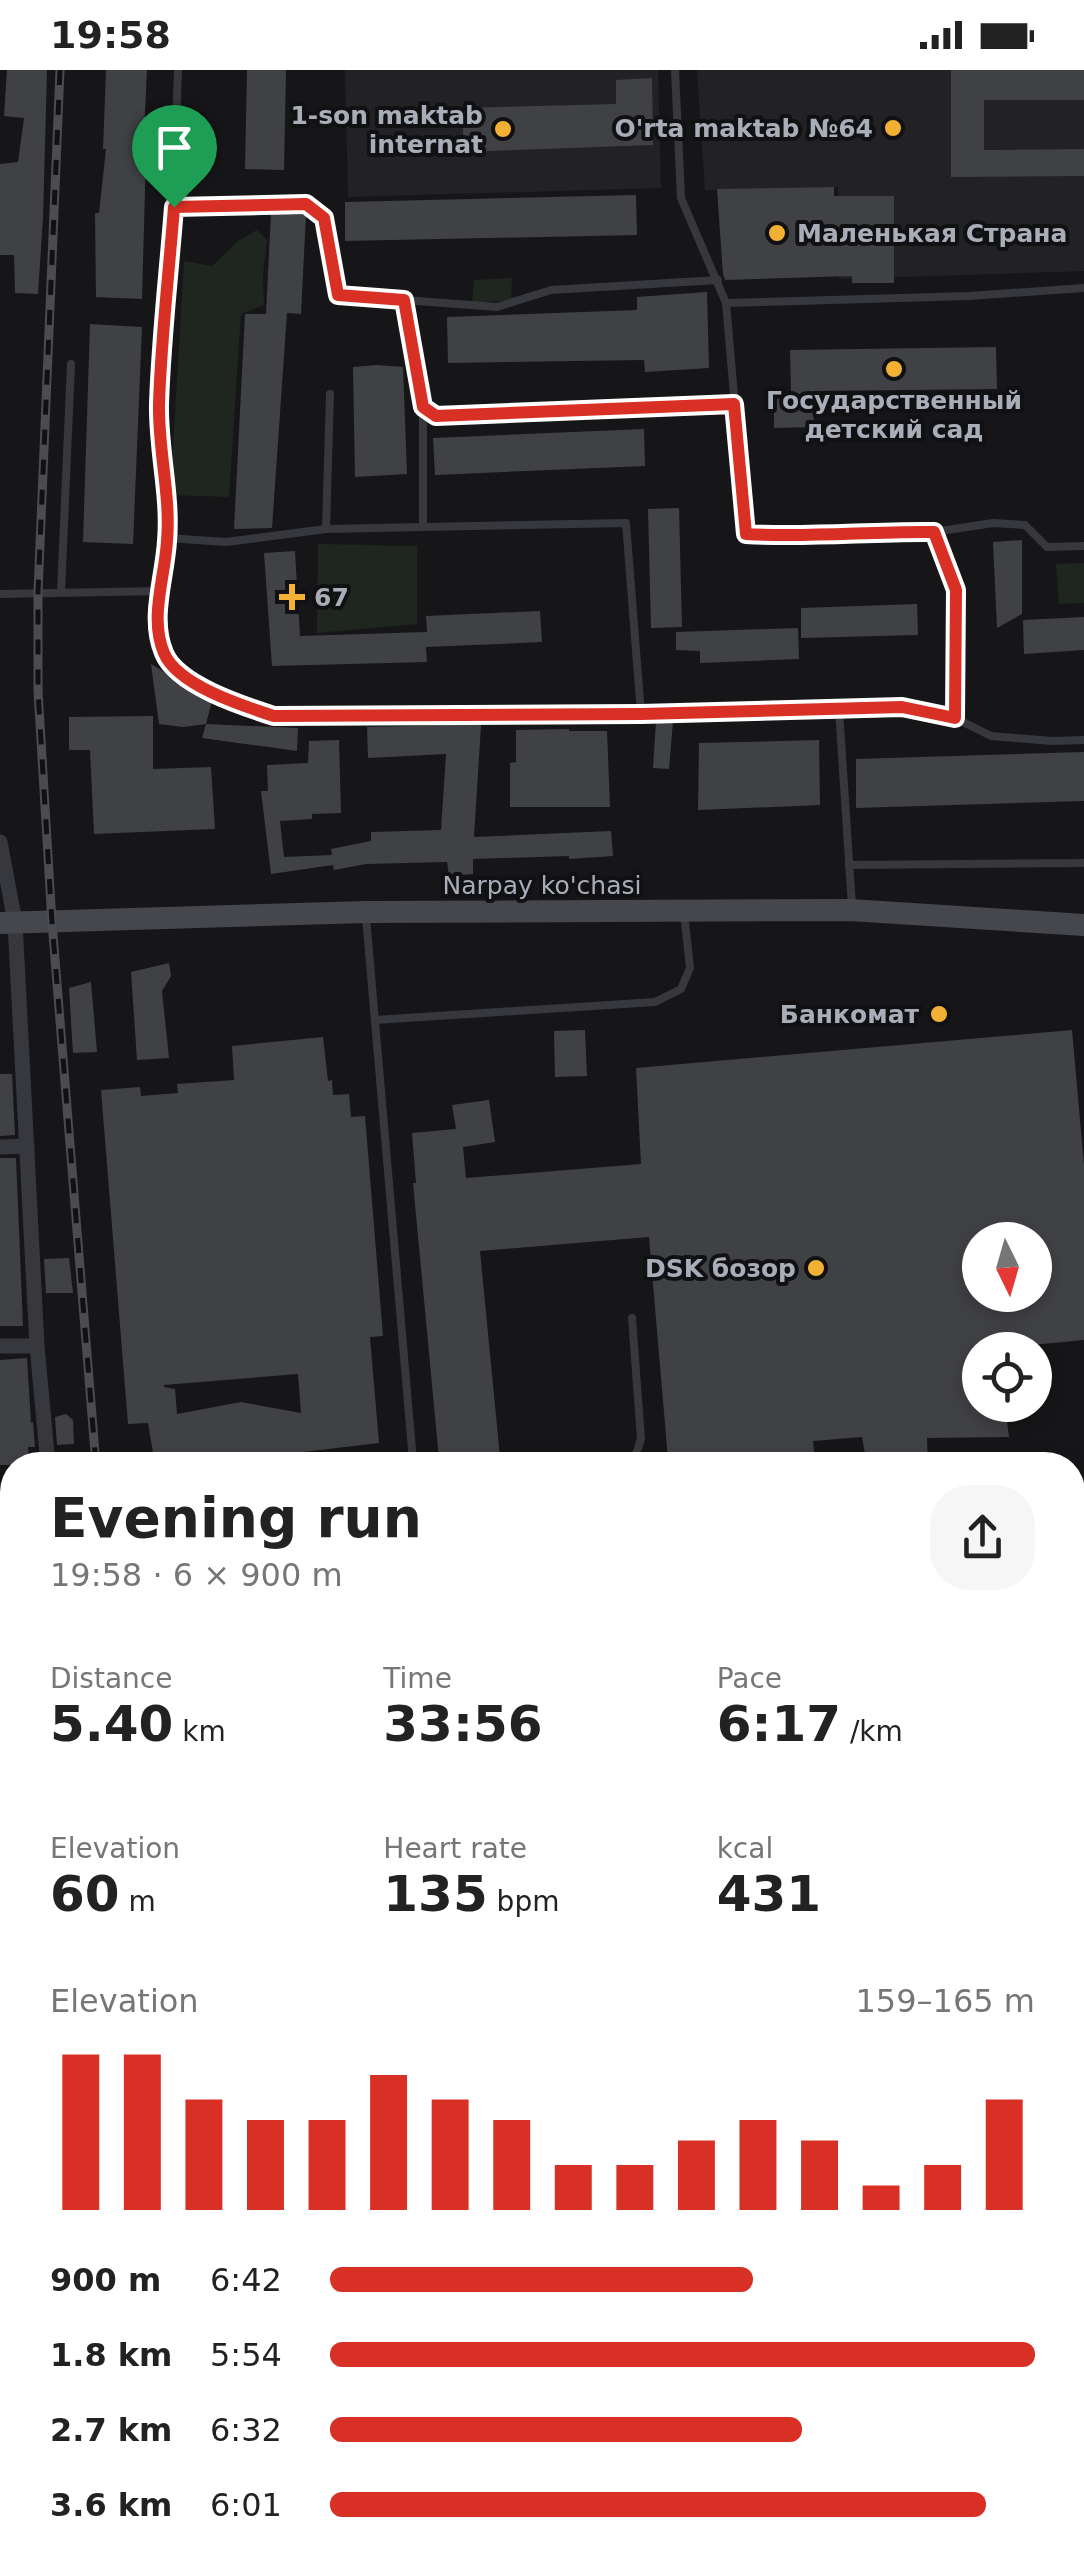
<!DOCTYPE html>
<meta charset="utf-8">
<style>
body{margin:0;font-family:"DejaVu Sans",sans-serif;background:#f6f6f6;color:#222;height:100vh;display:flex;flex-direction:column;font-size:38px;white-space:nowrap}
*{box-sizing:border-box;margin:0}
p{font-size:32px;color:#767676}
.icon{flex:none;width:55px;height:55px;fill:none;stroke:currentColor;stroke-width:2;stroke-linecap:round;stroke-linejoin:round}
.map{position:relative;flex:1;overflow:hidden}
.panel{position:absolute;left:0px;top:1382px;width:1085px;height:1112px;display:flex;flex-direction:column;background:#fff;border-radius:40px 40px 0 0;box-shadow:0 5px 15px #0003}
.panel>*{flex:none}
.needle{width:65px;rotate:175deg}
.buttons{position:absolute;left:962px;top:1152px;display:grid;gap:20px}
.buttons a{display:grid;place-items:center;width:90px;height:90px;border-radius:50%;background:#fff;box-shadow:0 5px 15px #0003;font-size:50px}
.pin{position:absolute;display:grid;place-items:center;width:85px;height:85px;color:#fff;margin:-102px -42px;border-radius:50% 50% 50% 0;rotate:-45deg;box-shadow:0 0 10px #0007}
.pin .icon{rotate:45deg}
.round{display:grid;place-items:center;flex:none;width:105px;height:105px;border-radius:40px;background:#f6f6f6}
.overview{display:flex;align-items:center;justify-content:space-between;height:170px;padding:0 50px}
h1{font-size:55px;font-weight:600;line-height:75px}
.metrics{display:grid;grid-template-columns:repeat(3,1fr);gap:15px;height:170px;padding:10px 50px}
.metrics div{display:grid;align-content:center}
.metrics b{font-size:50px;font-weight:600}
.metrics small{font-size:28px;font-weight:400}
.metrics p{font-size:28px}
.chart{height:280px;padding:20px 50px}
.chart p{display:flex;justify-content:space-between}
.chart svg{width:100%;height:180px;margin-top:10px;stroke:#d93025;stroke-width:6}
ul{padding:0 50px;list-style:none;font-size:32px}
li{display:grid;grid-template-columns:160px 120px 1fr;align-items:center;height:75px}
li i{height:25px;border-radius:12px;background:#d93025}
.status{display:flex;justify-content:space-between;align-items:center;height:70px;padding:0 50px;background:#fff;direction:ltr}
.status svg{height:28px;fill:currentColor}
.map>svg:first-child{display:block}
.built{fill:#222225}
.green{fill:#1e261f}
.building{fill:#404145;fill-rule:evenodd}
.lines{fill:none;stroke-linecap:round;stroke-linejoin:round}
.service{stroke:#37383d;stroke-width:8}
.minor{stroke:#37383d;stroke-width:15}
.secondary{stroke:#45474d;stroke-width:22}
.rail-casing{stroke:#4a4c52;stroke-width:9}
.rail{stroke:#111113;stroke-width:5;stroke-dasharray:15;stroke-linecap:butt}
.route-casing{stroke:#fff;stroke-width:20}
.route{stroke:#d93025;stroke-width:12}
.poi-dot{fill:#f2b134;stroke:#111113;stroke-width:4}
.labels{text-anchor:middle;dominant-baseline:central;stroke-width:8;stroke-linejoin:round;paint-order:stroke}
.poi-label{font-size:25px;font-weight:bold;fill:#a8adb8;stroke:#111113;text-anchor:end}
.street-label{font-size:25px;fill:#a8adb8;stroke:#111113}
</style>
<div class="status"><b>19:58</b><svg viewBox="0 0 49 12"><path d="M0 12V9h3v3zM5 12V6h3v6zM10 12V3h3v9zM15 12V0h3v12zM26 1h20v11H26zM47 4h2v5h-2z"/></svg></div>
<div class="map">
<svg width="1084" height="2493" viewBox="0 0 1084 2493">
<rect width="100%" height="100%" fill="#161618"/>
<g class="built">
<polygon points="345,0 658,0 661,118 348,127"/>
<polygon points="697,0 1084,0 1084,201 839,209 838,117 705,120"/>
<polygon points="1084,2459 1084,2493 433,2493 634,2482 1072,2482 1073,2460"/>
</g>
<g class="green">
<polygon points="257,160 267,170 263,204 264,235 241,244 229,427 170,425 184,191 212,196 238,171"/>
<polygon points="512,208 511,231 472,232 474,210"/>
<polygon points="318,474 417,476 417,554 317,563"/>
<polygon points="1084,493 1084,533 1059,534 1056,494"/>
</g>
<g class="building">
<polygon points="7,0 47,0 43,148 38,224 15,223 14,185 0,185 0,94 18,92 24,48 4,46"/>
<polygon points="106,0 147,0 143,84 146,84 142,229 96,227 95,143 99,143 106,79 103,79"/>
<polygon points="247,0 286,0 284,100 245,99"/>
<polygon points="951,0 1084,0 1084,30 984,30 984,80 1084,79 1084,106 951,107"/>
<polygon points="652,8 653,75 464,82 462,38 616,34 616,10"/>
<polygon points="834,117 834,126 894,126 894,213 852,213 852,206 725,210 723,204 717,119"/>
<polygon points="636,125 637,165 345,171 345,132"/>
<polygon points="271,143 306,145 301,244 287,243 272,458 234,459 245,244 266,244"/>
<polygon points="707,222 709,298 645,302 644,290 448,293 447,247 637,240 637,227"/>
<polygon points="90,254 142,257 133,474 83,472"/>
<polygon points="996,277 997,319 813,321 814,357 774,358 774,322 791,322 790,280"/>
<polygon points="377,295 403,297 407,404 355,407 353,297"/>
<polygon points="644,359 645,396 435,405 433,368"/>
<polygon points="679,438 682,557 651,558 648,439"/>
<polygon points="1022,470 1022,544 997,558 993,472"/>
<polygon points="295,481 300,566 427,562 426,546 540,541 542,572 426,577 427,592 272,596 264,483"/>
<polygon points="917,534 918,565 801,568 801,538"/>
<polygon points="1084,547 1084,580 1024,584 1023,550"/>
<polygon points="798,558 799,589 700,593 700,581 676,580 676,562"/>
<polygon points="151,594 212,631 206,654 183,657 159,654"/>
<polygon points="153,646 153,699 211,697 215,759 94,764 90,680 69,680 69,647"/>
<polygon points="656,651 673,651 669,699 653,698"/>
<polygon points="448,653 481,655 474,767 611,761 613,786 569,789 569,786 473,789 473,804 449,806 447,792 366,794 334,800 333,795 271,804 261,721 268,721 267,695 308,693 309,671 339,670 341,743 312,744 312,749 280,751 284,787 332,785 331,779 371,771 371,762 441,760 446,684 368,688 367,657 447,655"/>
<polygon points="206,654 298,658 297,681 202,668"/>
<polygon points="569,659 569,661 607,661 610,737 510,737 510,693 516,692 516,660"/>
<polygon points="819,670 820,735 698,740 699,673"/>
<polygon points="1084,682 1084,731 856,738 856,689"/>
<polygon points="169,893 171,906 162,921 169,988 137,990 131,902"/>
<polygon points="91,912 97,982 73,983 69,918"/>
<polygon points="585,960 587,1006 555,1007 554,961"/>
<path d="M1072 960 1084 1095V1270L980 1280V1335H1005L1009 1367 927 1368 928 1395H867L862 1367 813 1371 815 1395H738L736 1382 668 1389 649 1167 480 1181 500 1387 439 1389 413 1113H416L412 1063 456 1059 452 1035 489 1030 495 1072 463 1077 466 1108 641 1094 636 998ZM980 1170H1035V1225H980Z"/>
<path d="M323 967 328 1011 332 1010 333 1025 349 1024 351 1047 365 1046 383 1266 370 1267 379 1373 295 1383 303 1395H155L148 1353 128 1354 101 1020 140 1017 141 1026 178 1023 177 1014 234 1010 232 976ZM298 1304 301 1343 241 1332 177 1344 175 1319 164 1317V1315Z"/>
<polygon points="0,1004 12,1004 15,1065 0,1066"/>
<polygon points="0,1088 16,1088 23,1256 0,1256"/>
<polygon points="69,1188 73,1223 46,1223 44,1189"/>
<polygon points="27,1288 31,1353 33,1352 35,1377 28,1377 30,1395 0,1395 0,1290"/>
<polygon points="66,1344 73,1350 74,1374 57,1375 55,1347"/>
</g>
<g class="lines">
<g class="service">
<polyline points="178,0 173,137 159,337 168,468 160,521 156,533 159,559 164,585 192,612 229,631 273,646 641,644"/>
<path d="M675 0 681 128 726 233 746 464C809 468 871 461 934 462L956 520 955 648 902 637 839 640 852 836"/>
<polyline points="173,137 306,134 324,148 338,225 497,237 551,220 718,210"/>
<polyline points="404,231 423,337 435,347 734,334"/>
<polyline points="726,233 969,226 1084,218"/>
<polyline points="423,457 423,337"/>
<polyline points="326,459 330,324"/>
<polyline points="934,462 993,453 1025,455 1047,477 1084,476"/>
<polyline points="168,468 226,472 326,459 626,453 641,644 839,640"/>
<polyline points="61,522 71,294"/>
<polyline points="0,524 160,521"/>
<polyline points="955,648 991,666 1052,671 1084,670"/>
<polyline points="849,795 1084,793"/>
<polyline points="366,847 413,1391 416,1395"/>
<polyline points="375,950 655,932 681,919 690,898 684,843"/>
<polyline points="596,1395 618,1393 636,1384 641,1369 632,1248"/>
<polyline points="234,2493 243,2482"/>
</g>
<g class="minor">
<polyline points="0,772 15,852 37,1276 48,1395"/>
<polyline points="0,1077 27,1076"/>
<polyline points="0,1276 37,1276"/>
<polyline points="0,1644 12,1644"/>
<polyline points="0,1830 12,1830"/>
<polyline points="1072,2375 1084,2374"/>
<polyline points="0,2450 12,2449"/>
</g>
<polyline class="secondary" points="0,853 366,842 850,840 1084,855"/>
<defs>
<g id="rail">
<polyline points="60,0 38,522 38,621 52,852 96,1395"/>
<polyline points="1072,1712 1084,1711"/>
<polyline points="183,2482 184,2493"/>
</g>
</defs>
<use href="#rail" class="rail-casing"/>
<use href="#rail" class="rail"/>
</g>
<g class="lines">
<defs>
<path id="route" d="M306 134 324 148 338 225 404 230 423 337 436 346 734 334 746 464C809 468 871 461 934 462L956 520 955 648 902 637 641 644 274 646C243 636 177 615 164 583 149 548 165 507 167 471 171 426 158 380 159 334 161 269 169 203 174 137Z"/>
</defs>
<use href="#route" class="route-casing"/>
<use href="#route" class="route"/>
</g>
<g class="poi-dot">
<circle cx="893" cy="58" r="10"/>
<circle cx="503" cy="59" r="10"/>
<circle cx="777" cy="163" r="10"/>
<circle cx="894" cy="299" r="10"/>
<path d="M287 512h10v10h10v10h-10v10h-10v-10h-10v-10h10z"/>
<circle cx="939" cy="944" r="10"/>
<circle cx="816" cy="1198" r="10"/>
</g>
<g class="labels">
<g class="poi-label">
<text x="483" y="45">1-son maktab<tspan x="483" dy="29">internat</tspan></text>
<text x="873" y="58">O'rta maktab №64</text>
<text x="797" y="163" text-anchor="start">Маленькая Страна</text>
<text x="894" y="330" text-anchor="middle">Государственный<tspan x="894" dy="29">детский сад</tspan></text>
<text x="314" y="527" text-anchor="start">67</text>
<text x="919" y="944">Банкомат</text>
<text x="796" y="1198">DSK бозор</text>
</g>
<g class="street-label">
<text x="542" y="815">Narpay ko'chasi</text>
</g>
</g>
</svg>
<div class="buttons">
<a><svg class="needle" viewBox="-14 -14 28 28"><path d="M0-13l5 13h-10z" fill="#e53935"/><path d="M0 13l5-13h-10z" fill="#767676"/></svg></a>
<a><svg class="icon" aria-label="locate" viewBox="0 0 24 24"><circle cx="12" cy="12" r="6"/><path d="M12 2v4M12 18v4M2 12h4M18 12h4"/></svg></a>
</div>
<div class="pin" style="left:174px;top:137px;background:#1e9e55"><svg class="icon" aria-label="arrive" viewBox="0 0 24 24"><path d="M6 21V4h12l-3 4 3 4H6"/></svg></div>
<section class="panel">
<div class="overview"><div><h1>Evening run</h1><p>19:58 · 6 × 900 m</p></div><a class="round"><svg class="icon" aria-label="share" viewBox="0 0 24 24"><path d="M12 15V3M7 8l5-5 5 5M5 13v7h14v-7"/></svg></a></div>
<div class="metrics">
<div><p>Distance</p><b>5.40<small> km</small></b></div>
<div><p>Time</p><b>33:56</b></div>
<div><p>Pace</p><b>6:17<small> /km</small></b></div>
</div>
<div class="metrics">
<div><p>Elevation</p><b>60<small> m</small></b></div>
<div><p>Heart rate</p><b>135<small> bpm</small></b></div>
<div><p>kcal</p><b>431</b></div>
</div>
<div class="chart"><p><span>Elevation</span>159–165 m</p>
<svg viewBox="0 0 160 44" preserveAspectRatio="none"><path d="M5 44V6M15 44V6M25 44V17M35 44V22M45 44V22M55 44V11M65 44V17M75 44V22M85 44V33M95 44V33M105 44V27M115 44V22M125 44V27M135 44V38M145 44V33M155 44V17"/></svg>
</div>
<ul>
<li><b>900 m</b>6:42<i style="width:60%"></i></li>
<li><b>1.8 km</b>5:54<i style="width:100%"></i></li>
<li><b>2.7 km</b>6:32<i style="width:67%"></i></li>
<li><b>3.6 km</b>6:01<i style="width:93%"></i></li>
</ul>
</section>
</div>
